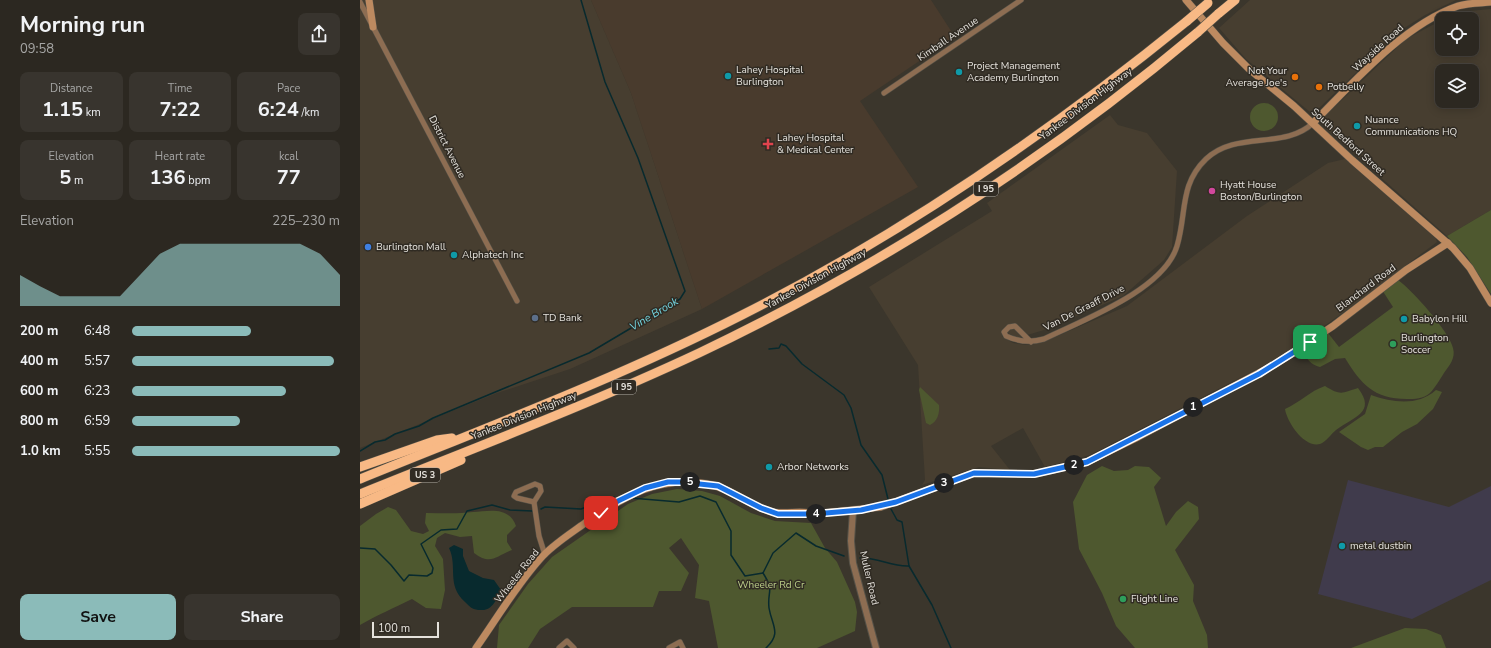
<!DOCTYPE html>
<meta charset="utf-8">
<style>
body{margin:0;font-family:"Nunito Sans",sans-serif;background:#38342e;color:#f1f3f6;height:100vh;display:flex;flex-direction:column;font-size:15px;white-space:nowrap}
*{box-sizing:border-box;margin:0}
p{font-size:13px;color:#a6a6a5}
.icon{flex:none;width:22px;height:22px;fill:none;stroke:currentColor;stroke-width:2;stroke-linecap:round;stroke-linejoin:round}
.map{position:relative;flex:1;overflow:hidden}
.panel{display:flex;flex-direction:column;background:#2c2821;width:360px}
.panel>*{flex:none}
.fabs{position:absolute;left:1075px;top:12px;display:grid;gap:8px}
.fabs a{display:grid;place-items:center;width:44px;height:44px;border-radius:8px;background:#2c2821;box-shadow:0 2px 10px #0003,0 0 0 1px #48443f;font-size:20px}
.scale{position:absolute;left:12px;bottom:10px;width:67px;box-sizing:border-box;padding-left:4px;border:2px solid #e5e2dc;border-top:0;font-size:11px;line-height:14px;white-space:nowrap;color:#e5e2dc;-webkit-text-stroke:3px #302b23;paint-order:stroke}
.pin{position:absolute;display:grid;place-items:center;width:34px;height:34px;color:#fff;margin:-17px;border-radius:8px;box-shadow:0 2px 6px #0006}
.km{position:absolute;width:20px;height:20px;margin:-10px;border-radius:50%;background:#222;color:#fff;font-size:11px;line-height:20px;text-align:center}
.round{display:grid;place-items:center;flex:none;width:42px;height:42px;border-radius:8px;background:#38342e}
.summary{display:flex;align-items:center;justify-content:space-between;height:68px;padding:0 20px}
h1{font-size:22px;font-weight:700;line-height:30px}
.metrics{display:grid;grid-template-columns:repeat(3,1fr);gap:6px;height:68px;padding:4px 20px}
.metrics div{display:grid;align-content:center;border-radius:8px;background:#38342e;text-align:center}
.metrics b{font-size:20px;font-weight:700}
.metrics small{font-size:11px;font-weight:400}
.metrics p{font-size:11px}
.chart{height:112px;padding:8px 20px}
.chart p{display:flex;justify-content:space-between}
.chart svg{width:100%;height:72px;margin-top:4px;fill:#8bbbb9;opacity:.7}
.cta{display:flex;gap:8px;margin-top:auto;padding:8px 20px}
.cta a{flex:1;height:46px;border-radius:8px;background:#8bbbb9;color:#111;font-size:16px;font-weight:700;line-height:46px;text-align:center}
.cta a+a{background:#38342e;color:#f1f3f6}
ul{padding:0 20px;list-style:none;font-size:13px}
li{display:grid;grid-template-columns:64px 48px 1fr;align-items:center;height:30px}
li i{height:10px;border-radius:5px;background:#8bbbb9}
main{display:flex;flex:1;min-height:0}
.map>svg:first-child{display:block}
.built{fill:#473e30;fill-rule:evenodd}
.education{fill:#403b4c}
.medical{fill:#493b2d}
.green{fill:#4e582f}
.water{fill:#082a2e}
.lines{fill:none;stroke-linecap:round;stroke-linejoin:round}
.stream{stroke:#082a2e;stroke-width:1.5}
.minor-casing{stroke:#565248;stroke-width:6}
.tertiary-casing{stroke:#565248;stroke-width:8}
.secondary-casing{stroke:#565248;stroke-width:8}
.motorway-casing{stroke:#565248;stroke-width:10}
.minor{stroke:#8d6d52;stroke-width:5}
.tertiary{stroke:#8d6d52;stroke-width:6}
.secondary{stroke:#bd8a60;stroke-width:7}
.motorway{stroke:#f8b985;stroke-width:9}
.motorway-bridge-casing{stroke:#565248;stroke-width:10;stroke-linecap:butt}
.motorway-bridge{stroke:#f8b985;stroke-width:9}
.route-casing{stroke:#fff;stroke-width:8}
.route{stroke:#1a73e8;stroke-width:5}
.culture-dot{fill:#0f9aa8;stroke:#302b23;stroke-width:1.5}
.food-dot{fill:#e8710a;stroke:#302b23;stroke-width:1.5}
.health-dot{fill:#e0444e;stroke:#302b23;stroke-width:1.5}
.hotel-dot{fill:#d1479c;stroke:#302b23;stroke-width:1.5}
.shop-dot{fill:#3f7fe0;stroke:#302b23;stroke-width:1.5}
.service-dot{fill:#5c6f8a;stroke:#302b23;stroke-width:1.5}
.leisure-dot{fill:#2e9e5b;stroke:#302b23;stroke-width:1.5}
.labels{text-anchor:middle;dominant-baseline:central;stroke-width:3;stroke-linejoin:round;paint-order:stroke}
.shield{fill:#302b23;stroke:#afaba4;stroke-width:1}
.shield-label{font-size:9px;font-weight:bold;fill:#e5e2dc}
.street-label{font-size:10px;fill:#e5e2dc;stroke:#302b23}
.poi-label{font-size:10px;fill:#e5e2dc;stroke:#302b23;text-anchor:start}
.park-label{font-size:10px;fill:#bdd08a;stroke:#302b23}
.water-label{font-size:11px;font-style:italic;fill:#73d6e1;stroke:#302b23}
</style>
<main>
<section class="panel">
<div class="summary"><div><h1>Morning run</h1><p>09:58</p></div><a class="round"><svg class="icon" aria-label="share" viewBox="0 0 24 24"><path d="M12 15V3M7 8l5-5 5 5M5 13v7h14v-7"/></svg></a></div>
<div class="metrics">
<div><p>Distance</p><b>1.15<small> km</small></b></div>
<div><p>Time</p><b>7:22</b></div>
<div><p>Pace</p><b>6:24<small> /km</small></b></div>
</div>
<div class="metrics">
<div><p>Elevation</p><b>5<small> m</small></b></div>
<div><p>Heart rate</p><b>136<small> bpm</small></b></div>
<div><p>kcal</p><b>77</b></div>
</div>
<div class="chart"><p><span>Elevation</span>225–230 m</p>
<svg viewBox="0 0 160 44" preserveAspectRatio="none"><path d="M0 44V25L10 32L20 38L30 38L40 38L50 38L60 25L70 12L80 6L90 6L100 6L110 6L120 6L130 6L140 6L150 12L160 25V44z"/></svg>
</div>
<ul>
<li><b>200 m</b>6:48<i style="width:57%"></i></li>
<li><b>400 m</b>5:57<i style="width:97%"></i></li>
<li><b>600 m</b>6:23<i style="width:74%"></i></li>
<li><b>800 m</b>6:59<i style="width:52%"></i></li>
<li><b>1.0 km</b>5:55<i style="width:100%"></i></li>
</ul>
<div class="cta"><a>Save</a><a>Share</a></div>
</section>
<div class="map">
<svg width="1131" height="648" viewBox="0 0 1131 648">
<rect width="100%" height="100%" fill="#3b362c"/>
<g class="built">
<polygon points="0,0 231,0 271,93 342,309 210,369 137,393 0,448"/>
<polygon points="890,0 1096,0 1065,15 1041,30 957,110 950,112 886,59 859,28"/>
<path d="M1131 9V210L1087 236 965 128 963 122 964 117 1046 39 1082 20V49H1112V19H1084L1100 12ZM1082 71H1112V101H1082Z"/>
<polygon points="750,115 758,125 787,133 817,171 812,247 804,260 763,296 684,330 657,338 648,333 642,336 653,343 666,345 688,340 767,306 887,216 968,163 985,159 1075,236 1077,242 984,312 922,356 730,455 685,467 663,428 631,446 650,470 619,467 562,485 565,480 558,365 509,287 632,211 627,203"/>
</g>
<polygon class="education" points="988,480 1089,507 1131,486 1131,580 1052,619 958,594"/>
<polygon class="medical" points="231,0 571,0 595,37 500,101 558,187 342,309 271,93"/>
<g class="green">
<circle cx="904" cy="117" r="14"/>
<polygon points="1131,210 1131,294 1107,257 1087,236"/>
<path d="M1038 280C1052 290 1089 331 1093 348 1096 358 1089 366 1084 373 1080 379 1075 388 1070 393 1063 399 1055 399 1047 399 1014 399 1001 384 985 358L975 359 960 367C951 365 947 359 942 351L968 333 979 347 1033 307 1024 293 1023 290Z"/>
<path d="M965 386C981 396 982 393 998 388 1017 413 993 417 976 430 971 434 966 442 960 444 944 448 927 422 925 409 939 403 950 391 965 386Z"/>
<path d="M560 387 579 405C580 413 577 422 570 425L566 423 559 390Z"/>
<path d="M1076 390 1082 392 1073 409 1057 424 1042 432 1023 447H1015L1008 450 1001 447 979 432 1005 414 1011 395C1034 403 1058 406 1076 390Z"/>
<polygon points="742,466 754,471 768,470 775,466 789,467 801,478 794,487 806,526 816,512 828,501 838,507 839,519 815,550 834,585 833,601 847,635 848,648 775,648 756,626 742,593 719,549 713,502 727,475"/>
<polygon points="317,489 342,491 360,496 391,513 415,521 451,523 465,548 477,562 495,602 497,612 495,631 457,648 358,648 349,601 335,598 339,565 321,538 309,548 329,573 321,591 299,591 293,607 212,607 180,629 168,648 137,648 139,625 168,584 192,557 268,504 292,494"/>
<path d="M28 507 36 510 51 531 63 534 69 531 65 523 66 513C81 513 98 514 113 512 129 511 149 506 156 526L147 535V542L152 550C136 556 131 566 114 553L112 536 100 537 85 533 77 538 75 546 83 559 85 590 81 609 66 608 52 599C34 608 17 615 0 625V526L16 514Z"/>
<polygon points="1045,628 1066,629 1081,635 1086,648 991,648"/>
</g>
<path class="water" d="M94 545 103 549V556L109 571 123 578 134 580 141 590C137 599 132 611 121 610 113 610 111 608 105 602 86 585 98 567 89 548Z"/>
<g class="lines">
<g class="stream">
<polyline points="409,349 419,348 421,344 426,346 442,364 484,395 491,408 501,445 522,475 528,499"/>
<polyline points="0,451 15,442 25,440 35,434 59,426 73,418 229,353 320,299 325,291 278,158 245,82 221,0"/>
<polyline points="271,498 319,502 340,496 356,502 371,531 371,555 385,576 403,573"/>
<polyline points="181,509 185,507 221,509 254,497"/>
<polyline points="531,509 537,520 542,522 549,566 572,605 591,648"/>
<polyline points="0,548 15,549 31,565 44,581 49,575 67,576 72,573 73,568 61,544 81,530 97,529 107,511 132,505 150,510 172,511"/>
<path d="M500 558C517 557 532 567 549 566"/>
<polyline points="403,573 413,553 436,533 456,546 484,556"/>
<path d="M403 573C415 592 407 590 409 608 412 626 422 633 406 648"/>
</g>
<defs>
<g id="minor">
<polyline points="0,2 157,301"/>
<polyline points="524,93 661,0"/>
<path d="M671 342 655 326 649 327 644 332 646 336C659 342 670 343 684 339 723 320 804 290 817 246 827 213 819 185 846 159 876 130 925 150 953 123"/>
<polygon points="175,484 180,486 181,491 174,502 157,498 154,496 156,492"/>
<polyline points="174,502 179,536 185,555"/>
<polyline points="199,648 207,641 214,648"/>
<polyline points="309,648 320,642 323,648"/>
</g>
<polyline id="tertiary" points="493,511 491,541 493,563 516,648"/>
<g id="secondary">
<polyline points="9,0 13,27"/>
<polyline points="826,0 863,43 889,69 934,106 992,160 1093,248 1110,268 1131,303"/>
<path d="M953 123C993 83 1043 25 1098 6 1108 3 1120 3 1131 2"/>
<path d="M116 648C137 618 156 586 180 559 192 545 210 534 225 523 265 496 298 475 348 484 370 488 388 504 409 511 424 516 440 509 454 514L521 507 614 473 674 474 727 462 778 437 914 365 973 326 1046 270 1088 243"/>
</g>
<g id="motorway">
<polyline points="858,14 875,0"/>
<polyline points="0,467 77,440 92,438"/>
<path d="M0 479C128 427 258 378 382 315 541 235 689 133 827 21"/>
<path d="M0 494C114 448 228 405 339 353 518 268 687 159 838 32"/>
<polyline points="0,504 101,460"/>
</g>
</defs>
<use href="#minor" class="minor-casing"/>
<use href="#tertiary" class="tertiary-casing"/>
<use href="#secondary" class="secondary-casing"/>
<use href="#motorway" class="motorway-casing"/>
<use href="#minor" class="minor"/>
<use href="#tertiary" class="tertiary"/>
<use href="#secondary" class="secondary"/>
<use href="#motorway" class="motorway"/>
<defs>
<g id="motorway-bridge">
<polyline points="827,21 848,3"/>
<polyline points="838,32 858,14"/>
</g>
</defs>
<use href="#motorway-bridge" class="motorway-bridge-casing"/>
<use href="#motorway-bridge" class="motorway-bridge"/>
</g>
<g class="lines">
<defs>
<polyline id="route" points="241,513 258,501 285,488 308,482 321,482 358,486 401,508 418,514 454,514 501,510 536,502 614,473 674,474 727,462 899,374 950,342"/>
</defs>
<use href="#route" class="route-casing"/>
<use href="#route" class="route"/>
</g>
<g class="culture-dot">
<circle cx="599" cy="72" r="4"/>
<circle cx="368" cy="76" r="4"/>
<circle cx="997" cy="126" r="4"/>
<circle cx="94" cy="255" r="4"/>
<circle cx="1044" cy="319" r="4"/>
<circle cx="409" cy="467" r="4"/>
<circle cx="982" cy="546" r="4"/>
</g>
<g class="food-dot">
<circle cx="935" cy="77" r="4"/>
<circle cx="959" cy="87" r="4"/>
</g>
<path class="health-dot" d="M406 138h4v4h4v4h-4v4h-4v-4h-4v-4h4z"/>
<circle class="hotel-dot" cx="852" cy="191" r="4"/>
<circle class="shop-dot" cx="8" cy="247" r="4"/>
<circle class="service-dot" cx="175" cy="318" r="4"/>
<g class="leisure-dot">
<circle cx="1033" cy="344" r="4"/>
<circle cx="763" cy="599" r="4"/>
</g>
<g class="labels">
<g class="shield">
<rect x="614" y="182" width="24" height="14" rx="3"/>
<rect x="252" y="380" width="24" height="14" rx="3"/>
<rect x="50" y="468" width="30" height="14" rx="3"/>
</g>
<g class="shield-label">
<text x="626" y="189">I 95</text>
<text x="264" y="387">I 95</text>
<text x="65" y="475">US 3</text>
</g>
<g class="street-label">
<text transform="translate(588 39) rotate(-34)">Kimball Avenue</text>
<text transform="translate(1018 48) rotate(-42)">Wayside Road</text>
<text transform="translate(726 104) rotate(-37)">Yankee Division Highway</text>
<text transform="translate(988 142) rotate(42)">South Bedford Street</text>
<text transform="translate(87 147) rotate(63)">District Avenue</text>
<text transform="translate(456 279) rotate(-29)">Yankee Division Highway</text>
<text transform="translate(1006 288) rotate(-37)">Blanchard Road</text>
<text transform="translate(724 308) rotate(-27)">Van De Graaff Drive</text>
<text transform="translate(164 416) rotate(-22)">Yankee Division Highway</text>
<text transform="translate(157 576) rotate(-52)">Wheeler Road</text>
<text transform="translate(509 578) rotate(77)">Muller Road</text>
</g>
<g class="poi-label">
<text x="607" y="66">Project Management<tspan x="607" dy="12">Academy Burlington</tspan></text>
<text x="376" y="70">Lahey Hospital<tspan x="376" dy="12">Burlington</tspan></text>
<text x="927" y="71" text-anchor="end">Not Your<tspan x="927" dy="12">Average Joe's</tspan></text>
<text x="967" y="87">Potbelly</text>
<text x="1005" y="120">Nuance<tspan x="1005" dy="12">Communications HQ</tspan></text>
<text x="417" y="138">Lahey Hospital<tspan x="417" dy="12">&amp; Medical Center</tspan></text>
<text x="860" y="185">Hyatt House<tspan x="860" dy="12">Boston/Burlington</tspan></text>
<text x="16" y="247">Burlington Mall</text>
<text x="102" y="255">Alphatech Inc</text>
<text x="183" y="318">TD Bank</text>
<text x="1052" y="319">Babylon Hill</text>
<text x="1041" y="338">Burlington<tspan x="1041" dy="12">Soccer</tspan></text>
<text x="417" y="467">Arbor Networks</text>
<text x="990" y="546">metal dustbin</text>
<text x="771" y="599">Flight Line</text>
</g>
<g class="park-label">
<text x="411" y="585">Wheeler Rd Cr</text>
</g>
<g class="water-label">
<text transform="translate(294 314) rotate(-31)">Vine Brook</text>
</g>
</g>
</svg>
<div class="fabs">
<a><svg class="icon" aria-label="locate" viewBox="0 0 24 24"><circle cx="12" cy="12" r="6"/><path d="M12 2v4M12 18v4M2 12h4M18 12h4"/></svg></a>
<a><svg class="icon" aria-label="layers" viewBox="0 0 24 24"><path d="M12 4l9 5-9 5-9-5zM3 14l9 5 9-5"/></svg></a>
</div>
<div class="scale">100 m</div>
<div class="pin" style="left:950px;top:342px;background:#1e9e55"><svg class="icon" aria-label="arrive" viewBox="0 0 24 24"><path d="M6 21V4h12l-3 4 3 4H6"/></svg></div>
<div class="pin" style="left:241px;top:513px;background:#d93025"><svg class="icon" aria-label="check" viewBox="0 0 24 24"><path d="M5 12l5 5 9-10"/></svg></div>
<b class="km" style="left:833px;top:407px">1</b>
<b class="km" style="left:714px;top:465px">2</b>
<b class="km" style="left:584px;top:483px">3</b>
<b class="km" style="left:456px;top:514px">4</b>
<b class="km" style="left:330px;top:482px">5</b>
</div>
</main>
